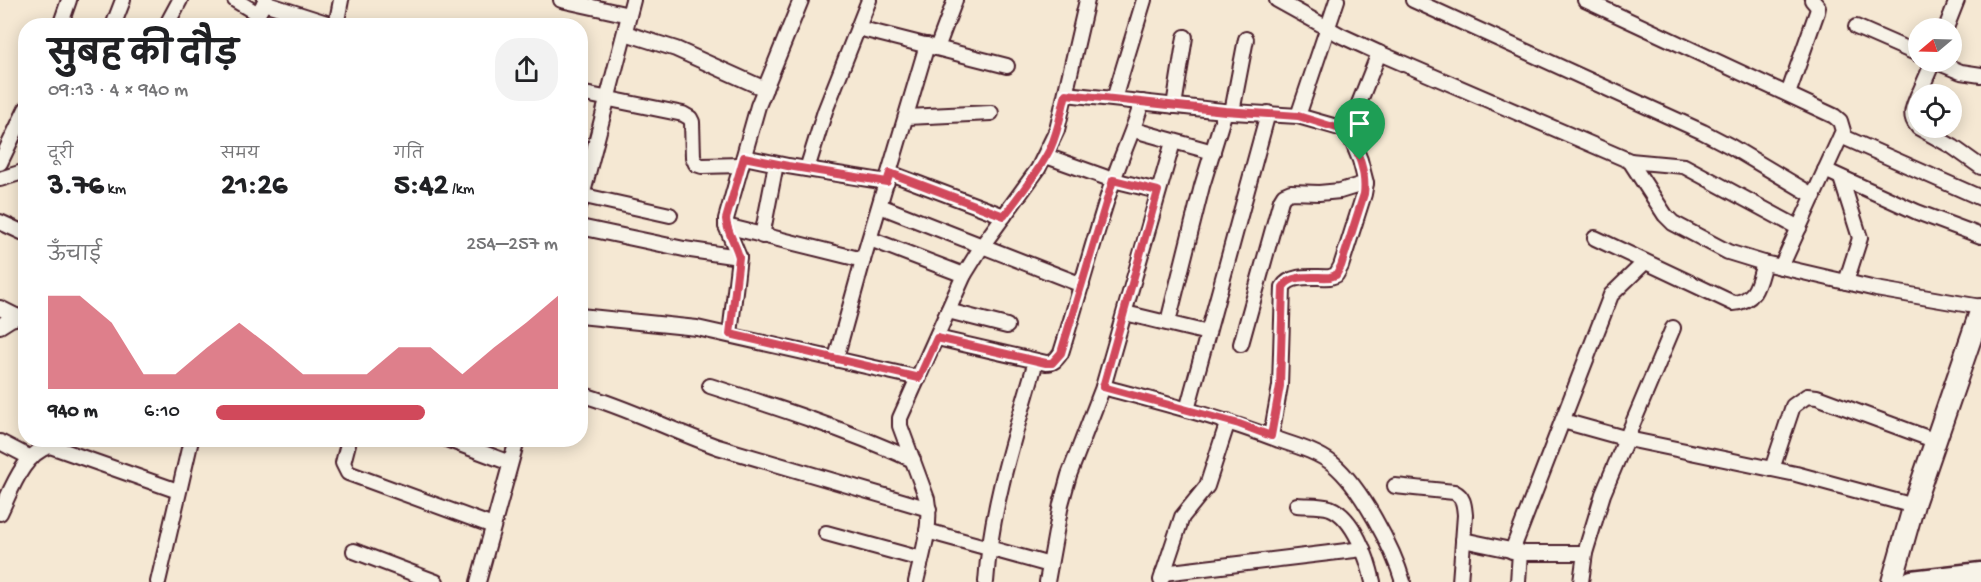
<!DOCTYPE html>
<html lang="hi">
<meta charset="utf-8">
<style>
body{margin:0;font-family:"Gochi Hand","Playpen Sans Deva",sans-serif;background:#f2f2f2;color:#202124;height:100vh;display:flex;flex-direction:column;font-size:22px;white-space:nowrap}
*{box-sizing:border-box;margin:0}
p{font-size:20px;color:#757577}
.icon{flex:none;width:33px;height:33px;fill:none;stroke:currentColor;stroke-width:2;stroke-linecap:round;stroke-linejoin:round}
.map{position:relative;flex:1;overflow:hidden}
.sheet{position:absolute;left:18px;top:18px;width:570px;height:429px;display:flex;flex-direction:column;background:#fff;border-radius:24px;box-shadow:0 3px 15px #0003}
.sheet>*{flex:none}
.needle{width:39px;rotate:251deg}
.buttons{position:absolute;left:1908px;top:18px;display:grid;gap:12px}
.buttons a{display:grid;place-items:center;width:54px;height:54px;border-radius:50%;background:#fff;box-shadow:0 3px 15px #0003;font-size:30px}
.pin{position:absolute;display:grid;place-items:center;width:51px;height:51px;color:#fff;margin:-62px -26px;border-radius:50% 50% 50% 0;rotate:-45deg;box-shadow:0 0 6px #0007}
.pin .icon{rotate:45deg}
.round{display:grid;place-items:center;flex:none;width:63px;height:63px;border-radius:24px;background:#f2f2f2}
.summary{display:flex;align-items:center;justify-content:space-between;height:102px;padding:0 30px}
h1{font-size:33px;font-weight:700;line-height:45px}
.metrics{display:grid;grid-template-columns:repeat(3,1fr);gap:9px;height:102px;padding:6px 30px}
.metrics div{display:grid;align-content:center}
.metrics b{font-size:30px;font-weight:700}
.metrics small{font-size:16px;font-weight:400}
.metrics p{font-size:16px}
.chart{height:168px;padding:12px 30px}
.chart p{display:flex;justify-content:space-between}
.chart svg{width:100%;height:108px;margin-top:6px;fill:#d1495b;opacity:.7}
ul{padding:0 30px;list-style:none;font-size:20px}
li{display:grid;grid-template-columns:96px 72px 1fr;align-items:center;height:45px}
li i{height:15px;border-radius:8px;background:#d1495b}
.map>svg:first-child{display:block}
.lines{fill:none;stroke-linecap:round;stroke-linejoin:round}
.street-casing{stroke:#4a1f2b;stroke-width:18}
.secondary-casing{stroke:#4a1f2b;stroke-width:24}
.primary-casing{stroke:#4a1f2b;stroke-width:27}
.street{stroke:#f7f3e8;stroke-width:14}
.secondary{stroke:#f7f3e8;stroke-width:20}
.primary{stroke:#f7f3e8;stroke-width:22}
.route-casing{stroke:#fff;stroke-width:12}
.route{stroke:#d1495b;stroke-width:8}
</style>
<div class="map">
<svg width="1981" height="582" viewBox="0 0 1981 582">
<rect width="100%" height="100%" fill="#f5e8d3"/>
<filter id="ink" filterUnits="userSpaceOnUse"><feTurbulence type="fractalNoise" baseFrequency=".0167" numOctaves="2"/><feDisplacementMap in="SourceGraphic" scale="12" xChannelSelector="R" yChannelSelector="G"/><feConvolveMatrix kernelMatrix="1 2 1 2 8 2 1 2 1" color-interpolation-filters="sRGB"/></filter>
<g filter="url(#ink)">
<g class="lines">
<defs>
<g id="street">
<polyline points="235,0 258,14"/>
<polyline points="561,0 629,15"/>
<polyline points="1277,0 1342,36 1379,53 1630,161 1665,215 1673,223 1728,252 1764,263 1876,289 1981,307"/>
<polyline points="1413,0 1703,132 1730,146 1814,196"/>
<polyline points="1585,0 1834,116 1840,121 1843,131 1781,267"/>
<polyline points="264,3 336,26 341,0"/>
<polyline points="60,26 69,0"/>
<polyline points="113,26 123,0"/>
<polyline points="166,26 180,0"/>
<polyline points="251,26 266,0"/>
<polyline points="1856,27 1918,54"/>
<polyline points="858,28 1007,66"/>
<polyline points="1946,28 1957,0"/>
<polyline points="625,33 676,49 765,89"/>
<polyline points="937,48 955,0"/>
<polyline points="1937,62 1961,72 1981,75"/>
<polyline points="580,93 683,114 690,118 692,122 693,157 696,164 702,166 741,165"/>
<polyline points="1066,94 1232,112 1298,116 1340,128 1347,128 1352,121 1379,53"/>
<polyline points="1788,94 1817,12 1818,7 1812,0"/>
<polyline points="1919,94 1933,62"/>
<path d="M1918 95C1913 108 1908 116 1918 127"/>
<polyline points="1114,99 1144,0"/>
<polyline points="1174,106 1185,37"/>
<polyline points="1232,112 1246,39"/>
<polyline points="1298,116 1337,0"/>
<polyline points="907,117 991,113"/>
<polyline points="1919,128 1953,147 1981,167"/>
<polyline points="1134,130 1213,152"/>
<polyline points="1841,136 1981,198"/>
<polyline points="1046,156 1113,180 1158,191"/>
<polyline points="744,157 788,166 887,182"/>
<polyline points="1630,161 1684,166 1799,228"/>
<polyline points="0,163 26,109"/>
<polyline points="807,169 825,111 869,0"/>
<polyline points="1825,170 1917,212 1981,236"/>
<polyline points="890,173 1004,216"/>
<polyline points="1841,178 1860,238 1846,282"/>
<polyline points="0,179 26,171"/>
<polyline points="580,195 670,215"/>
<polyline points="580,204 633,0"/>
<polyline points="880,206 1082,285"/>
<polyline points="0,222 26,234"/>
<polyline points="726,226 863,260"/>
<polyline points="580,227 684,249 739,257"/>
<polyline points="762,236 776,164"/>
<path d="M1595 238 1733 303C1757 301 1758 283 1764 263"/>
<polyline points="870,239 964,275"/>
<polyline points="0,308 18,317"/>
<polyline points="948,311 1007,326"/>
<polyline points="1125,313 1208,333"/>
<polyline points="580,316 697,328 919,378"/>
<polyline points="1168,322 1202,186 1225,111"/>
<polyline points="0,326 11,319 26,315"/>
<polyline points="730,334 739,257 726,226 726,219 758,106 801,0"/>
<path d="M937 338 1046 363C1054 363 1056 360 1061 353 1079 296 1094 237 1113 181 1122 154 1134 129 1142 102"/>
<polyline points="1241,344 1281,200 1284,195 1291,192 1319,193 1340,191 1366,183"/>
<polyline points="836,358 863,260 927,45"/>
<path d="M710 386C779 408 847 430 913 460"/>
<path d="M1103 387C1163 403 1222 418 1279 440 1297 446 1318 452 1333 464 1361 487 1393 548 1403 582"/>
<path d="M580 394C629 408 670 430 718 447L929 509"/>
<polyline points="1187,410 1268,113"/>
<polyline points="1563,421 1628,439 1796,474 1914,506"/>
<path d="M1271 436 1280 386 1283 287C1291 273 1316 278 1330 277L1336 275 1341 266 1364 194 1366 183 1360 160 1347 128"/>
<polyline points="349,440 343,463 348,473 493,526"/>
<polyline points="449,440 510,463"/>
<polyline points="0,442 31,458"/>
<polyline points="1772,469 1793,406 1807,396 1817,397 1936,441"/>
<path d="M1395 486 1454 492C1464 497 1464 505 1465 515L1460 582"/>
<path d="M1297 505C1307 506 1320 505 1330 508 1354 517 1368 559 1373 582"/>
<path d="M0 513C11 491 23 453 50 446L178 491"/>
<polyline points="927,531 1050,565"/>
<polyline points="826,533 921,559"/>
<polyline points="1463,540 1525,553 1585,553"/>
<polyline points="354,551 436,582"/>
<polyline points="1512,551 1611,295 1645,262"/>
<polyline points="1163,573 1363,549"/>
<polyline points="1161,580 1182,517 1207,486 1228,421"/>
<polyline points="158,582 191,440"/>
<polyline points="478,582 517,440"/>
<path d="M916 582C922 555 932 527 927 499L900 426V418L964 275 982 246 1038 169 1057 130 1087 0"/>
<path d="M986 582C991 506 1015 434 1036 361"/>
<polyline points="1047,582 1061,504 1069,475 1103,387 1173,142"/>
<polyline points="1518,582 1520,552"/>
<polyline points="1581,582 1585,553 1603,494 1673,328"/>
</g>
<polyline id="secondary" points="1892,582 1915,501 1981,309"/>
<polyline id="primary" points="1912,582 1981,574"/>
</defs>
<use href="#street" class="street-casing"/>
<use href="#secondary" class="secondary-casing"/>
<use href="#primary" class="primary-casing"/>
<use href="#street" class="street"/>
<use href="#secondary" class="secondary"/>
<use href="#primary" class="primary"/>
</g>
</g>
<g class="lines" filter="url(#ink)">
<defs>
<path id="route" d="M1066 94 1225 111 1298 116 1340 129 1347 128C1356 149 1367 171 1364 194L1341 266 1336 275 1330 277C1316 278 1291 273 1283 287L1280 386 1271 436 1239 424 1103 387 1158 191 1113 180 1061 353 1052 363H1046L937 338 919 378 730 334 739 257C736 244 727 233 726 219L744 157 788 166 887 182 890 173 1004 216C1020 194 1038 173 1050 149 1058 132 1061 113 1066 94Z"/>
</defs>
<use href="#route" class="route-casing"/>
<use href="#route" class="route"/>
</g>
</svg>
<div class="buttons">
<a><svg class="needle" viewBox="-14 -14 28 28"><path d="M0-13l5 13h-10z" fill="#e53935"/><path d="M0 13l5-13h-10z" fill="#757577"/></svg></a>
<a><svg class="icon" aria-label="locate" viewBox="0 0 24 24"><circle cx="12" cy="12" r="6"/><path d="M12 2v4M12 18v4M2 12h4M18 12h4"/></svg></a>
</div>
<div class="pin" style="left:1360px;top:160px;background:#1e9e55"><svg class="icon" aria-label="arrive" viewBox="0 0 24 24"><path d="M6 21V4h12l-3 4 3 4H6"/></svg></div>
<section class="sheet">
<div class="summary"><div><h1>सुबह की दौड़</h1><p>09:13 · 4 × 940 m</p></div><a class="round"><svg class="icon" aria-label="share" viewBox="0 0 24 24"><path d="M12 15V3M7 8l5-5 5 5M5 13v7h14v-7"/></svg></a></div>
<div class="metrics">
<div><p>दूरी</p><b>3.76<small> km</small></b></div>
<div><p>समय</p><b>21:26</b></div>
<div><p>गति</p><b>5:42<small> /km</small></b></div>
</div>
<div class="chart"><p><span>ऊँचाई</span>254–257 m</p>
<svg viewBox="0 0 160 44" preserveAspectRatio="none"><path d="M0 44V6L10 6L20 17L30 38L40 38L50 27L60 17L70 27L80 38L90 38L100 38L110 27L120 27L130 38L140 27L150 17L160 6V44z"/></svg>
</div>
<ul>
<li><b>940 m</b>6:10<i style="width:61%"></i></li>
</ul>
</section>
</div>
